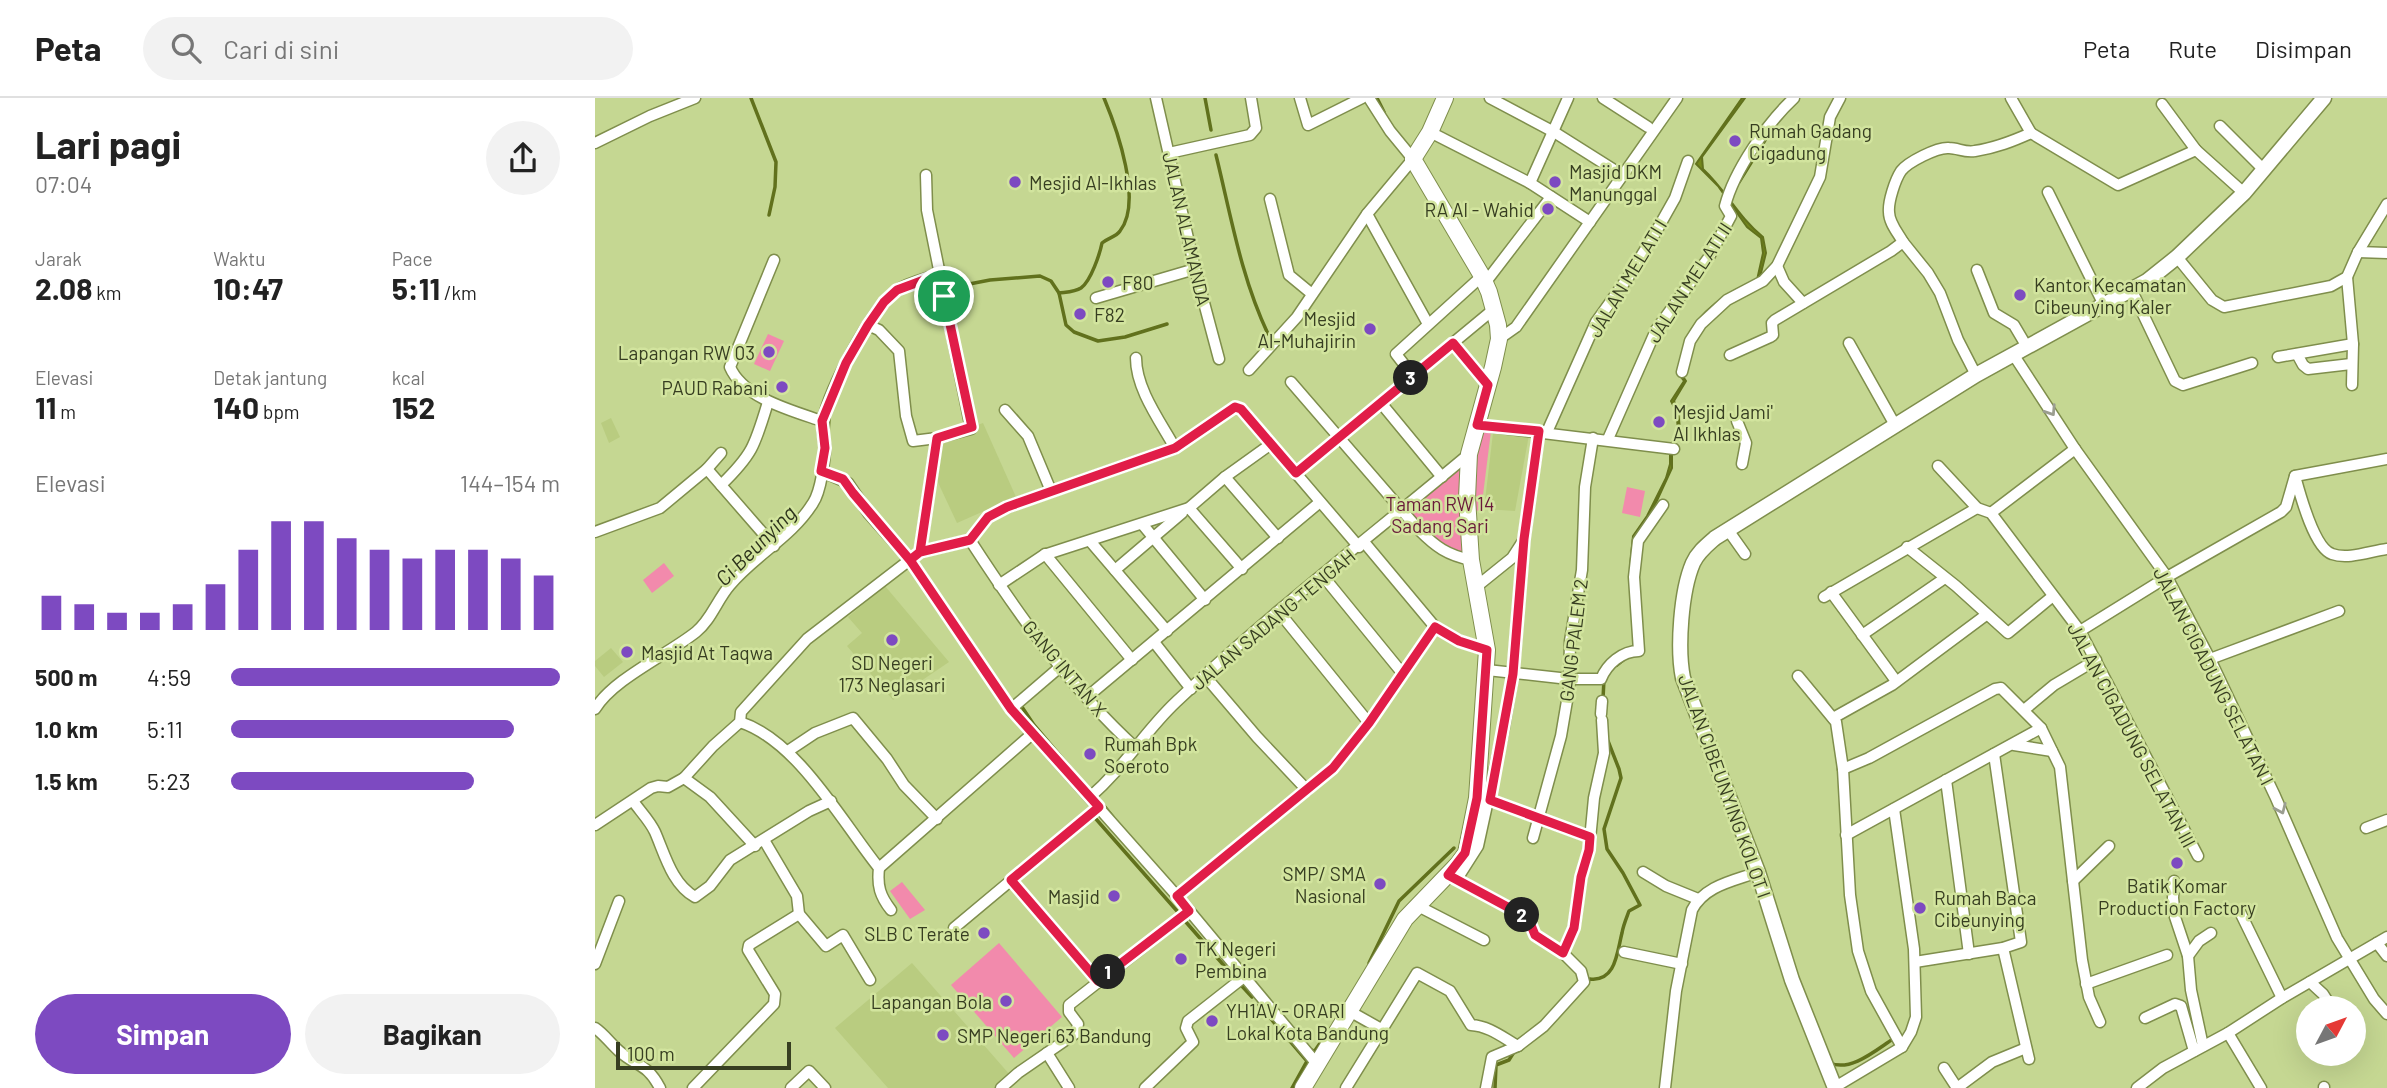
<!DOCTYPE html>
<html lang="id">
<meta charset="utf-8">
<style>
body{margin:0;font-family:Barlow,sans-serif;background:#f2f2f2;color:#222;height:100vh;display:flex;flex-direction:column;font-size:26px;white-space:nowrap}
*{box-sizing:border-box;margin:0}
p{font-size:23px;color:#767676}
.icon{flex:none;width:38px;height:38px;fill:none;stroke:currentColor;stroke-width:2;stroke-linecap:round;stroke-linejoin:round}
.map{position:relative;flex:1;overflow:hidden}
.sheet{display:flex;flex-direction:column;background:#fff;width:595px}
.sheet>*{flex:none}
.needle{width:46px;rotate:49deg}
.controls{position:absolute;left:1701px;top:898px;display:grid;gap:14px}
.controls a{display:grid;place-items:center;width:70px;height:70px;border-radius:50%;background:#fff;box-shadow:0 7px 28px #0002;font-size:35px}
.scale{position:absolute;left:21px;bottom:18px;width:175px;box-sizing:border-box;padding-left:7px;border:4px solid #373e21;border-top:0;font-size:19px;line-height:24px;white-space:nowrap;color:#373e21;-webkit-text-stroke:5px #d2e49e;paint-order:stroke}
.pin{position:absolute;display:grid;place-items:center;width:60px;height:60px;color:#fff;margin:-30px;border:4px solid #fff;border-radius:50%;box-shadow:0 2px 7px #0007}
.km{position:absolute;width:35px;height:35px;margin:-18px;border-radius:50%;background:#222;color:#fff;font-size:19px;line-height:35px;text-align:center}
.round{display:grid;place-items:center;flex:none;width:74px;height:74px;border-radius:37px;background:#f2f2f2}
.headline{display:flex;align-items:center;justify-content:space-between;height:119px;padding:0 35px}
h1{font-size:38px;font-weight:700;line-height:52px}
.figures{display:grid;grid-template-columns:repeat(3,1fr);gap:10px;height:119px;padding:7px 35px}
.figures div{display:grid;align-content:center}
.figures b{font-size:30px;font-weight:700}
.figures small{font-size:19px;font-weight:400}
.figures p{font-size:19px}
.chart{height:196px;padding:14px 35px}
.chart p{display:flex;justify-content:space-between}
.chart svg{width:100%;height:126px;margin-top:7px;stroke:#7d4ac1;stroke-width:6}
.action{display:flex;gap:14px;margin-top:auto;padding:14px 35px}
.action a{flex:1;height:80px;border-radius:42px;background:#7d4ac1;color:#fff;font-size:28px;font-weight:700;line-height:80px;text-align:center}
.action a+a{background:#f2f2f2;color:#222}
ul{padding:0 35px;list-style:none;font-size:23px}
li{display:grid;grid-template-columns:112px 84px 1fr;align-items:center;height:52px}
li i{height:18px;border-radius:9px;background:#7d4ac1}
header{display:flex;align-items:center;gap:42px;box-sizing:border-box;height:98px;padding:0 35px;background:#fff;border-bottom:2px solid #e0e0e0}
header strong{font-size:33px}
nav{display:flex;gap:38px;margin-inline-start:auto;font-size:24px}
.search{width:490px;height:63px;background:#f2f2f2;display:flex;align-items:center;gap:18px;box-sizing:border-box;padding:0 24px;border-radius:38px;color:#767676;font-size:26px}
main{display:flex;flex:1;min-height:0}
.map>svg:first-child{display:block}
.built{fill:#b9cc80}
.green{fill:#f28aac}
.water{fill:#73871b;stroke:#61711d;stroke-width:2}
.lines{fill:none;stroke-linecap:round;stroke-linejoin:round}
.stream{stroke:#61711d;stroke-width:3.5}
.minor-casing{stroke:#7f8e4c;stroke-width:13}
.tertiary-casing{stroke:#7f8e4c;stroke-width:17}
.secondary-casing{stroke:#7f8e4c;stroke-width:18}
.minor{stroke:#fff;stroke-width:10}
.tertiary{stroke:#fff;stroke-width:14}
.secondary{stroke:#fff;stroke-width:16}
.oneway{stroke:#9b9e90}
.route-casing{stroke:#fff;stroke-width:14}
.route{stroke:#e11d48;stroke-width:9}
.poi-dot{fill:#7d4ac1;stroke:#d2e49e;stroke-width:2.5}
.labels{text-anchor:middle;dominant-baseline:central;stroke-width:5;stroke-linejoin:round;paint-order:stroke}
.poi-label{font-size:19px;fill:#373e21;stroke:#d2e49e;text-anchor:start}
.street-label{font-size:19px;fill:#373e21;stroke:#d2e49e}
.park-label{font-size:19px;fill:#691a3a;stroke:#d2e49e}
.water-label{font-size:21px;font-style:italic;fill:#2c321b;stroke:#d2e49e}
</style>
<header>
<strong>Peta</strong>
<div class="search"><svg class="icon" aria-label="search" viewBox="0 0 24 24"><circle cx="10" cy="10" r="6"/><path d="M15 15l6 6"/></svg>Cari di sini</div>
<nav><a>Peta</a><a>Rute</a><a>Disimpan</a></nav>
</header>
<main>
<section class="sheet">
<div class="headline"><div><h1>Lari pagi</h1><p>07:04</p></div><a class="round"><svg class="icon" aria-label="share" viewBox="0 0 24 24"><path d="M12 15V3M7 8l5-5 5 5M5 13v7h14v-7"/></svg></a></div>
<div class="figures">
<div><p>Jarak</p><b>2.08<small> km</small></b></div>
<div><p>Waktu</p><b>10:47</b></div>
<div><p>Pace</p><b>5:11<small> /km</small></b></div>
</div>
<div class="figures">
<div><p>Elevasi</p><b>11<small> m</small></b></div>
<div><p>Detak jantung</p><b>140<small> bpm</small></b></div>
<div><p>kcal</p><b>152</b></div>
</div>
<div class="chart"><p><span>Elevasi</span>144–154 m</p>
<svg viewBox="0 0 160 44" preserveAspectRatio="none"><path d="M5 44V32M15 44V35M25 44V38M35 44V38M45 44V35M55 44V28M65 44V16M75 44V6M85 44V6M95 44V12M105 44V16M115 44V19M125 44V16M135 44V16M145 44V19M155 44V25"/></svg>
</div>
<ul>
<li><b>500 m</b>4:59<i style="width:100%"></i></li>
<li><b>1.0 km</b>5:11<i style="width:86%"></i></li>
<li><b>1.5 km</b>5:23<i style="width:74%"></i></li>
</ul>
<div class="action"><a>Simpan</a><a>Bagikan</a></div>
</section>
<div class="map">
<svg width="1792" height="990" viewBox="0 0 1792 990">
<rect width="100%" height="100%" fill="#c5d792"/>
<g class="built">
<polygon points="16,320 25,339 14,345 6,325"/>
<polygon points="388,325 421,399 362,425 339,376 340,342"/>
<polygon points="898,335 934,337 920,413 889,411"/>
<polygon points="290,488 354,564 298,602 252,548 267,535 253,519"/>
<polygon points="16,550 28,564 9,579 0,568 0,563"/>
<polygon points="317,865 415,977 400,990 293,990 240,930"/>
</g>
<g class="green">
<polygon points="173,236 189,243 175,273 159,266"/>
<polygon points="885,332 896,333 886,413 877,412 876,378"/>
<polygon points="872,363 873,458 842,446 810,412"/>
<polygon points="1032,389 1050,393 1045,419 1027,415"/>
<polygon points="69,465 79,478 57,495 48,482"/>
<polygon points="307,784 330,812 315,821 295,793"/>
<polygon points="404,845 467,919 419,960 356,887"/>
</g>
<path class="water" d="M1147 0H1150L1107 59 1108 71C1131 92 1143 119 1168 139L1171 155 1164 183C1137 195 1106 213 1093 242 1089 251 1088 264 1085 274L1091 283 1079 303 1083 312 1085 331 1084 338 1077 348V370L1054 420 1040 440 1038 470 1042 552 1022 568 1019 565 1035 554 1039 549 1035 469 1038 438 1052 418 1071 380 1075 366V347L1082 337 1083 331 1081 313 1076 303 1089 283 1083 275C1085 264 1087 252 1091 242 1102 214 1135 192 1162 182L1168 155 1166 140 1152 129 1123 88 1101 66Z"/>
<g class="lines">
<g class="stream">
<polyline points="156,0 181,64 180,89 174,117"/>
<polyline points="610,0 616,32"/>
<polyline points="782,0 789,14"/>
<path d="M621 57C636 118 646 179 673 236"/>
<polyline points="1144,84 1175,34"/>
<polyline points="322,187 338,193 395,182 445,178 456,183 464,195 471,227 479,234 503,243 530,239 572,226"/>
<path d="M464 195C471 194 480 194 486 190 496 183 505 155 507 145 513 140 521 139 525 133 548 104 522 31 509 0"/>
<polyline points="241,299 248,284"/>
<polyline points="233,336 234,320"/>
<polyline points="1008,601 1009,581"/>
<polyline points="425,606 439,627 496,694"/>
<polyline points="502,699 518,719"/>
<polyline points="501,721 582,813"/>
<polyline points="590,823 639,879"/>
<polyline points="774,865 804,803 859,750"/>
<path d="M992 884 995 881C1021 884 1022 854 1027 835 1028 828 1031 821 1034 813L1045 807 1028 775 1012 751 1009 731 1026 680 1024 671 1013 643"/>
<polyline points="645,886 657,899"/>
<polyline points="664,907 712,963 697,990"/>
<polyline points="717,952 719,954 732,935"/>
<path d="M1235 965C1256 974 1281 952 1298 941"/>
<polyline points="900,990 901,967 914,962 919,954"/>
</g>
<defs>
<g id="minor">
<polyline points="561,0 600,171 624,261"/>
<polyline points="705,0 713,27 767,0"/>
<polyline points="895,0 959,34 1024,75"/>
<polyline points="1008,0 1053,29"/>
<polyline points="1416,0 1436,35"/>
<polyline points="1567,6 1601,52"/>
<polyline points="1625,28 1669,72"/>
<polyline points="835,34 935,85 995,124"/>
<polyline points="0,45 55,18 100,0"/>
<polyline points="574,55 655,37 661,30 656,0"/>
<polyline points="935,85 973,0"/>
<polyline points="1453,94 1509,207"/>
<polyline points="675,101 694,177 717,196"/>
<polyline points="772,116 833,226"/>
<path d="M1308 144C1303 135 1294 125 1294 114 1293 104 1300 82 1306 73 1313 64 1342 49 1354 50 1363 50 1370 55 1380 53 1401 50 1418 43 1436 35L1523 87 1601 52 1649 95"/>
<polyline points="1763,154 1792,155"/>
<polyline points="1582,159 1617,202 1629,209 1736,188 1752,179 1763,154 1792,106"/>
<path d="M179 162 135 269C148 300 198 313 227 323"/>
<polyline points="1182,168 1189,184 1208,205"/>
<polyline points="1382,172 1399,215 1419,227 1432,249"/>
<polyline points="1752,179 1758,246 1757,287"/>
<polyline points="890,185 956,99"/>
<polyline points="1537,193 1580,283 1588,287 1657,265"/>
<polyline points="501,200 600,171"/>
<polyline points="273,227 284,232 304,253 311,318 318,343 342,340 376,331 332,112 331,77"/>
<polyline points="904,241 921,229 1082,0"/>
<polyline points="858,245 893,287"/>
<polyline points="1254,245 1300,327"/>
<polyline points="1418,256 1480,351 1572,479 1615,561 1680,698 1742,840 1779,901 1792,916"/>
<polyline points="1702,256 1708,267 1713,271 1756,266"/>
<polyline points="1135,257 1175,239 1178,237 1177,225 1180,222 1296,153 1308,144 1333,175 1345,195 1363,242 1381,277"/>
<polyline points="1683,259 1758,246"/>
<path d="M541 260C541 291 565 323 580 350"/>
<polyline points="654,272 702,219 772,116 818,61 795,33 774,0"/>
<polyline points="1087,274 1095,243 1106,226 1132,202 1168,183 1182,168 1225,79 1235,19 1245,0"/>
<polyline points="818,278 801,256 887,178"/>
<path d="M696 284 824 432C841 449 852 457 876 462"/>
<polyline points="786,305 847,379"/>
<polyline points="410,312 433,338 456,393"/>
<polyline points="1142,323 1151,345 1147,366"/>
<polyline points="882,327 1079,351"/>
<polyline points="952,334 1001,224 1034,178 1062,132 1080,100 1093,63"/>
<path d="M1013 341 1061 232 1114 159 1136 118 1130 108C1139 73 1172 25 1199 0"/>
<polyline points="1343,368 1382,410 1396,415 1485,533 1603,758"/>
<polyline points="112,371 179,448"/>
<polyline points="226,373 253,385 274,416 315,462 416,611 582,798 722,966"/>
<polyline points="701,375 899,211"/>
<path d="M1700 378C1705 396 1719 450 1737 456 1753 462 1776 453 1792 451"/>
<polyline points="630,379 683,440"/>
<path d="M126 387C158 356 160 347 173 304"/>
<polyline points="594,410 647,471"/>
<polyline points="1396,415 1480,351"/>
<polyline points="548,427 610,502"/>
<polyline points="1133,432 1150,456"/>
<polyline points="0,434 65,410 112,371 126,355"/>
<path d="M375 442C423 516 475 590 541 650"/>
<polyline points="495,443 572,533"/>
<polyline points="769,444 840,529 864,543 892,552"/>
<polyline points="1312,449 1361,488 1413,535 1458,498"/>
<polyline points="325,454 342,340"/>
<polyline points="450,456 537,562"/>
<polyline points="520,472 587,415"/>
<polyline points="728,478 808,576"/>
<polyline points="404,487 449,457 594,410 630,379 676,346"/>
<polyline points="881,489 917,460 928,443"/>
<polyline points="1236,494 1301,583"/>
<polyline points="1229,499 1382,410"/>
<polyline points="684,514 774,625"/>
<polyline points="1485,533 1572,479 1686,414 1691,409 1700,378 1792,361"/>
<polyline points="1267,537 1350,480"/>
<polyline points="559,544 596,591"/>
<polyline points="1615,561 1744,513"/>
<path d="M892 572 974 581H1006C1012 566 1027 553 1044 553L1039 479 1043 443 1068 407"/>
<polyline points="610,578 662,639 712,692"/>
<polyline points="1203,578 1241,624 1248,671 1255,797 1263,853 1276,893 1307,949"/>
<polyline points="492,599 725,404"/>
<path d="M0 611C18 581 72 557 101 534 116 522 122 502 135 487 160 457 197 439 218 405 226 393 230 362 230 348 229 340 226 330 228 322 235 290 275 213 301 193 313 184 331 181 345 176"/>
<polyline points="416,611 465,569"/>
<polyline points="1429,612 1459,587 1501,562"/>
<polyline points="1006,616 1007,603"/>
<polyline points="1238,620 1297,587 1391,517"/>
<path d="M145 624C203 643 247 724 284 770 282 788 285 798 296 812"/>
<polyline points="1419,647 1457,653"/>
<polyline points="193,653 220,635 258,620 292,661 309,687 342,721"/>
<polyline points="1248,671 1274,660 1400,591 1406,590 1446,630 1465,669 1487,862 1494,899 1505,924"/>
<polyline points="89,680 115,699 160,748"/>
<polyline points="1351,682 1374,856"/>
<path d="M495 699C530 669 549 634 581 604 674 516 776 438 874 356"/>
<polyline points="895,702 995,739"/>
<path d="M38 703C45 713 55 723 60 734 70 757 77 786 100 799L115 788 135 762 214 713 236 703"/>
<polyline points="0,727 56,690 63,688 73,689 89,680 118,648 145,624 146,614 212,541 325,454 375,442 393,419 412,409 580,350 640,309 646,311 764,449"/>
<polyline points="1771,730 1792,722"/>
<polyline points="1251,737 1446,630"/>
<polyline points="938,740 966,638 974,591 975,543 987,472 990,389 998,340"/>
<polyline points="169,742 202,798 204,816 231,848 248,837 275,882"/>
<polyline points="284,770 437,636"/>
<polyline points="1048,774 1071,788 1103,801"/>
<polyline points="855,778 933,820 940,837 968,855 986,873 989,884 949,928 923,948 897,959 891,990"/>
<polyline points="862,781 883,748 909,629 918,576 929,441 944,333"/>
<polyline points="416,782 503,883"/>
<polyline points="1478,783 1514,748"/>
<polyline points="1579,783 1578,800 1580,819 1593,858 1596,892 1608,948"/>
<polyline points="582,798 738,670 774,625 840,529"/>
<polyline points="821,807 889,842"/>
<polyline points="1645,814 1687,900"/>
<polyline points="359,830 504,709"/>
<polyline points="1782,845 1792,858"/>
<polyline points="1408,850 1434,961"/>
<polyline points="1029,854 1087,866"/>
<polyline points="968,855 979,830 986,779 994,752 999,700 1009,655 1007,622"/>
<polyline points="1593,858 1604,843 1616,835"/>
<polyline points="1320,864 1408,850 1426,844 1399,656"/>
<polyline points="0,866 24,803"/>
<polyline points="1715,884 1728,896 1737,910"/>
<polyline points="1491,886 1572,857"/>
<polyline points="756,914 788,932"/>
<polyline points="1550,920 1580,906 1586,908 1599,953"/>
<path d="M0 930C9 936 16 946 24 953 42 969 52 965 65 990"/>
<polyline points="1633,935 1666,990"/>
<polyline points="452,955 474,990"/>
<polyline points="1349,970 1362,990"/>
<polyline points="1240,989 1307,949 1316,934 1321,919 1319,851 1299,711"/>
<polyline points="1729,989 1729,990"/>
<polyline points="98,990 179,906 180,896 153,852 154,847 204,816"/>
<polyline points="196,990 214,973 230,990"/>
<polyline points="406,990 423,975 481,935 483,926 474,914 474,907 594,813"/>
<polyline points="550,990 598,944 591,930 593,923 649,879"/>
<path d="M751 990 822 875 855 893 876 927C894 928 907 939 923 948"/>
<path d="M1070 990 1081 893 1097 812C1110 787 1139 783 1163 774"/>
<polyline points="1362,990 1397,964 1431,950"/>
<polyline points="1542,990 1568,970 1633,935 1687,900 1792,839"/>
</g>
<path id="tertiary" d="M1240 990 1197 882 1163 774 1088 580C1082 550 1086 493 1098 465 1103 454 1112 447 1120 440L1381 277 1552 183 1582 159 1649 95 1729 0"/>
<polyline id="secondary" points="708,990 810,821 863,766 871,755 882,700 892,552 876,462 872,400 874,356 898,269 904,241 903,227 894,194 887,178 818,61 835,34 850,0"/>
</defs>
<use href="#minor" class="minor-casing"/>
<use href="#tertiary" class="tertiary-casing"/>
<use href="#secondary" class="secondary-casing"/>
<use href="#minor" class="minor"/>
<use href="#tertiary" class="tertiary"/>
<use href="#secondary" class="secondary"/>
</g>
<defs><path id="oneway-chevron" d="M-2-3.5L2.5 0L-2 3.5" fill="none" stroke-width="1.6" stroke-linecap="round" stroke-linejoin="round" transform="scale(1.75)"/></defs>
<g class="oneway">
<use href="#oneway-chevron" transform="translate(1456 313) rotate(57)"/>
<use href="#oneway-chevron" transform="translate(1686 711) rotate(66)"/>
</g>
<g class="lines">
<defs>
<polyline id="route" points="349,198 377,329 342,340 325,454 315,462 416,611 504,709 416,782 503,883 594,813 582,798 738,670 774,625 840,529 864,543 892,552 882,700 870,755 853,777 933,820 940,837 968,855 979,830 986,779 994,752 995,739 895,702 918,576 929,441 944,333 882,327 893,287 858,245 701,375 646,311 640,309 580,350 412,409 393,419 375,442 325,454 315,462 258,395 248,381 226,373 230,350 227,323 251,265 273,227 289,204 302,192 345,176 349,198"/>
</defs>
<use href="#route" class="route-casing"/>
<use href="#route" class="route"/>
</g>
<g class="poi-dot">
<circle cx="1140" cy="43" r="7"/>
<circle cx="420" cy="84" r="7"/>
<circle cx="960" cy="84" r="7"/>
<circle cx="953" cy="111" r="7"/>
<circle cx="513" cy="184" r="7"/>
<circle cx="1425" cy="197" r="7"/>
<circle cx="485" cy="216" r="7"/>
<circle cx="775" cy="231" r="7"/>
<circle cx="174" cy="254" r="7"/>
<circle cx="187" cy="289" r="7"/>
<circle cx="1064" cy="324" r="7"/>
<circle cx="297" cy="542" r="7"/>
<circle cx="32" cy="554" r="7"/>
<circle cx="495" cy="656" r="7"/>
<circle cx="1582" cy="765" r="7"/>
<circle cx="785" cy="786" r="7"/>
<circle cx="519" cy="798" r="7"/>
<circle cx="1325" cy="810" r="7"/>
<circle cx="389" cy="835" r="7"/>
<circle cx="586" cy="861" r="7"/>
<circle cx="411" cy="903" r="7"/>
<circle cx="617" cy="923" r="7"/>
<circle cx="348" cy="937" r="7"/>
</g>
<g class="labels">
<g class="poi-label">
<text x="1154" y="32">Rumah Gadang<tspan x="1154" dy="22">Cigadung</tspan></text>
<text x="974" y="73">Masjid DKM<tspan x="974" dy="22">Manunggal</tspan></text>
<text x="434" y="84">Mesjid Al-Ikhlas</text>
<text x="939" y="111" text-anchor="end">RA Al - Wahid</text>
<text x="527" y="184">F80</text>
<text x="1439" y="186">Kantor Kecamatan<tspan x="1439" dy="22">Cibeunying Kaler</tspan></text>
<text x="499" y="216">F82</text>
<text x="761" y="220" text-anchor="end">Mesjid<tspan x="761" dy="22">Al-Muhajirin</tspan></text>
<text x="160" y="254" text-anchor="end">Lapangan RW 03</text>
<text x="173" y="289" text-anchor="end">PAUD Rabani</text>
<text x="1078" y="313">Mesjid Jami'<tspan x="1078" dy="22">Al Ikhlas</tspan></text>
<text x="46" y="554">Masjid At Taqwa</text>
<text x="297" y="564" text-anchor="middle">SD Negeri<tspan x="297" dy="22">173 Neglasari</tspan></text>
<text x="509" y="645">Rumah Bpk<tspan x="509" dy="22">Soeroto</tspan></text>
<text x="771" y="775" text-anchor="end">SMP/ SMA<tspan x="771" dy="22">Nasional</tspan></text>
<text x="1582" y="787" text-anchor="middle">Batik Komar<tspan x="1582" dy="22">Production Factory</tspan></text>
<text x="505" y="798" text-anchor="end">Masjid</text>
<text x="1339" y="799">Rumah Baca<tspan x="1339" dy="22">Cibeunying</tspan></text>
<text x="375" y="835" text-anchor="end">SLB C Terate</text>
<text x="600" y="850">TK Negeri<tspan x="600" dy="22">Pembina</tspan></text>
<text x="397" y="903" text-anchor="end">Lapangan Bola</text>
<text x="631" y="912">YH1AV - ORARI<tspan x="631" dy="22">Lokal Kota Bandung</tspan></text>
<text x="362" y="937">SMP Negeri 63 Bandung</text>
</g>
<g class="street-label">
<text transform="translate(592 131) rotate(77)">JALAN ALAMANDA</text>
<text transform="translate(1032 180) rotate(-59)">JALAN MELATI I</text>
<text transform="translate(1094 184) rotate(-57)">JALAN MELATI II</text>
<text transform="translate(678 521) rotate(-40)">JALAN SADANG TENGAH</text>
<text transform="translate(978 542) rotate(-83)">GANG PALEM 2</text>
<text transform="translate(470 570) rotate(50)">GANG INTAN X</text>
<text transform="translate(1619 578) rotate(63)">JALAN CIGADUNG SELATAN I</text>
<text transform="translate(1537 637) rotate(62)">JALAN CIGADUNG SELATAN III</text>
<text transform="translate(1130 688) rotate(70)">JALAN CIBEUNYING KOLOT I</text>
</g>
<g class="park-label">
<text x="845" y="405">Taman RW 14<tspan x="845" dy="22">Sadang Sari</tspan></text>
</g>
<g class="water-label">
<text transform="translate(160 447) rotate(-45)">Ci Beunying</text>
</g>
</g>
</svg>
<div class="controls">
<a><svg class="needle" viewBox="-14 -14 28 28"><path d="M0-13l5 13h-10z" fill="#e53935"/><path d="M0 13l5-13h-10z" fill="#767676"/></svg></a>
</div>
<div class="scale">100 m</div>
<div class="pin" style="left:349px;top:198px;background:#1e9e55"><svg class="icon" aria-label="arrive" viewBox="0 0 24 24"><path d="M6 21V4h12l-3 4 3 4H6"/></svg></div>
<b class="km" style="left:513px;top:874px">1</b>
<b class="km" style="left:927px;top:817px">2</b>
<b class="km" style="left:816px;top:280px">3</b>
</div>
</main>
